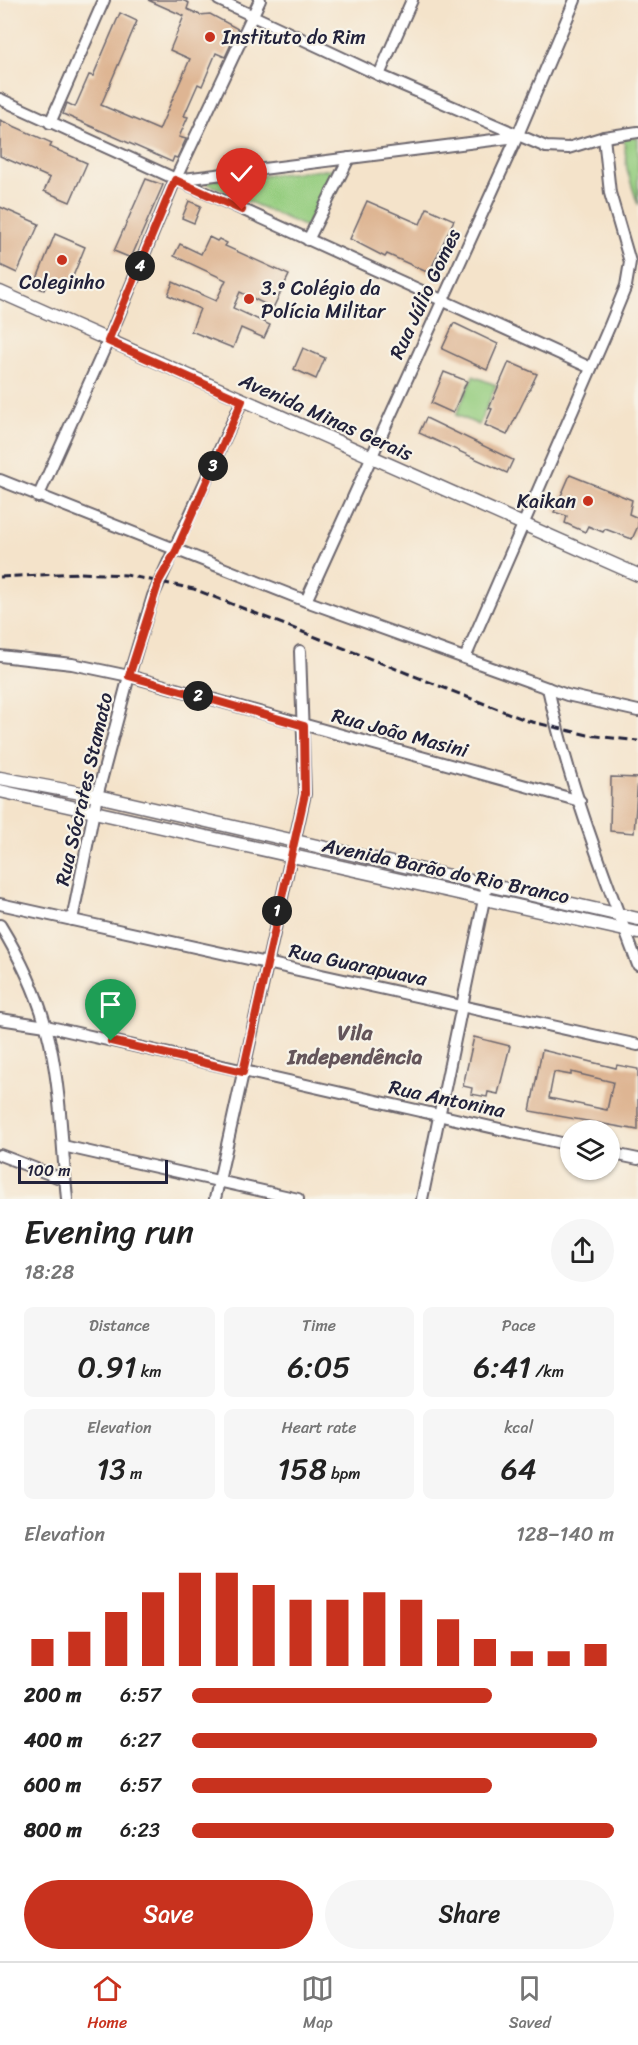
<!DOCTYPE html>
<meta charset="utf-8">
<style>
body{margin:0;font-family:Sriracha,sans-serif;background:#f6f6f6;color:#222;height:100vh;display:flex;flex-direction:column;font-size:22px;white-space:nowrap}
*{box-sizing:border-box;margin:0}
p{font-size:20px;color:#767676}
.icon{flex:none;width:33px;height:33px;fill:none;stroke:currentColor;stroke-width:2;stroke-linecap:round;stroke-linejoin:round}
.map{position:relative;height:1199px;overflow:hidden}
.details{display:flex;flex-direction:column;background:#fff;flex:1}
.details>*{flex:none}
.controls{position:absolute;left:560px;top:1120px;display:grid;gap:12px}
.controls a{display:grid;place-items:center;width:60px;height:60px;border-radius:50%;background:#fff;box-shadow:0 2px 4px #0004;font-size:30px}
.scale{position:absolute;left:18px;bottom:15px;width:150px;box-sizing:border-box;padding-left:6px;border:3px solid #22223b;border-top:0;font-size:16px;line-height:21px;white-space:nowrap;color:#22223b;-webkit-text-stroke:4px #f7f3e8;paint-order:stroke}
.pin{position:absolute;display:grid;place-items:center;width:51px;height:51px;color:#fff;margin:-62px -26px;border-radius:50% 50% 50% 0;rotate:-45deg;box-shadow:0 0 6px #0007}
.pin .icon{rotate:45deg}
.km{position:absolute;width:30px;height:30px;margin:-15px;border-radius:50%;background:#222;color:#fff;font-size:16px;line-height:30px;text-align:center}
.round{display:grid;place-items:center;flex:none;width:63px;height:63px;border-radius:32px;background:#f6f6f6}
.summary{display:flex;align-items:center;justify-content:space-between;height:102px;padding:0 24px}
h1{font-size:33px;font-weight:600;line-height:45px}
.metrics{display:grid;grid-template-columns:repeat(3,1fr);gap:9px;height:102px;padding:6px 24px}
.metrics div{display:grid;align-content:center;border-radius:9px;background:#f6f6f6;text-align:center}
.metrics b{font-size:30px;font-weight:600}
.metrics small{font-size:16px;font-weight:400}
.metrics p{font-size:16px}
.chart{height:168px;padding:12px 24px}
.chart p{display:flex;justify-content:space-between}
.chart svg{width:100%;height:108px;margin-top:6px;stroke:#c8321e;stroke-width:6}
.primary-button{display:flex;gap:12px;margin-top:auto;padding:12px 24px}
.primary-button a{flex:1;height:69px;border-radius:36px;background:#c8321e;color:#fff;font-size:24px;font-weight:600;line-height:69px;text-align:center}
.primary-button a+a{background:#f6f6f6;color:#222}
ul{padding:0 24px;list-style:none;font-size:20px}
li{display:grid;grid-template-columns:96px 72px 1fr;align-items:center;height:45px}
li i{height:15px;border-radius:8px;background:#c8321e}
.dock{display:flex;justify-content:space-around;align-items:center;height:84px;border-top:2px solid #e0e0e0;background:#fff;font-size:16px;color:#767676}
.dock a{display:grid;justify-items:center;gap:3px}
.dock .active{color:#c8321e}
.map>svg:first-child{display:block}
.green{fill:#96cd80;stroke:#5c785e;stroke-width:1.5}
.building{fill:#deb593;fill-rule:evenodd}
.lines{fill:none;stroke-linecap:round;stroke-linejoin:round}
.minor-casing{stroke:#6c666d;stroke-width:14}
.tertiary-casing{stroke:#6c666d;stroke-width:15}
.minor{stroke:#fff;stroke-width:10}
.tertiary{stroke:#fff;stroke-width:12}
.rail{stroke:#22223b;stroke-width:3;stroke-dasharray:9 4.5;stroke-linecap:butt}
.route-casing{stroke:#fff;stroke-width:12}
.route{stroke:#c8321e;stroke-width:8}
.poi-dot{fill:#c8321e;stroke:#f7f3e8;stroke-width:2}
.labels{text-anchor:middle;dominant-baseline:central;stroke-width:4.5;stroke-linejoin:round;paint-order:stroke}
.poi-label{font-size:20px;fill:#22223b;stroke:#f7f3e8;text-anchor:start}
.street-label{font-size:20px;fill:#22223b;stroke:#f7f3e8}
.neighbourhood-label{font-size:21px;font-weight:bold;fill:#64555a;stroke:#f7f3e8}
</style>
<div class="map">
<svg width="638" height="1199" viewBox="0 0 638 1199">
<rect width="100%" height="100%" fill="#f7f3e8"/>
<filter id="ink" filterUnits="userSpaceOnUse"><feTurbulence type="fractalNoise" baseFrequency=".0167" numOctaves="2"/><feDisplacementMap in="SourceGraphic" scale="12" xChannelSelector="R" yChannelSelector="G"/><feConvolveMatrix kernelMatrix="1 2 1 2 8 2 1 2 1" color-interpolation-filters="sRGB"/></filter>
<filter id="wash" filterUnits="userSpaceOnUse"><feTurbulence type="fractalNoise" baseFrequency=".008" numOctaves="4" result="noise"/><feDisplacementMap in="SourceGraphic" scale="24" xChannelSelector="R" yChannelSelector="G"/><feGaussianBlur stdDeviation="1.35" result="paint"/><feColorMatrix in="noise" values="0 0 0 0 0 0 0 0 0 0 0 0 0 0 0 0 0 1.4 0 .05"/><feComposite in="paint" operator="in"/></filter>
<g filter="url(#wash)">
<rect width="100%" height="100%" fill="#f4e3ca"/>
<g class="green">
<polygon points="624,138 638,138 638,205 627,170"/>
<polygon points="333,169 306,227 202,181"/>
<polygon points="473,376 496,385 479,425 456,415"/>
</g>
<g id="blocks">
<g class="building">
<polygon points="148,0 182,0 189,3 187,9 200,15 210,14 238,29 225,57 216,53 202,86 198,84 184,116 188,117 179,137 186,139 177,158 174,157 172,162 63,114 67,103 75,107 89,75 93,76 120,13 137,21 101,105 159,130 190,59 170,50 184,16"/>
<polygon points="0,120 52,143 50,147 87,163 70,202 44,191 50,178 0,156"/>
<polygon points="146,179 163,185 131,258 114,251"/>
<polygon points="189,201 201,206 194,223 182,218"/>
<polygon points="367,201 420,224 427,208 454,220 429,273 387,254 385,257 350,239"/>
<polygon points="0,207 39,224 17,273 0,265"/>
<polygon points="55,234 85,247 69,286 50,278 44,290 34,286"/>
<polygon points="209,237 217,241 219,239 227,243 225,246 289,275 273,308 240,292 233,308 270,325 264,338 241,328 233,348 191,331 200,309 168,295 173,282 216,301 226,280 174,256 180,244 201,254"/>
<polygon points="454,323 498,344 487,370 442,349"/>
<polygon points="303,348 325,358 316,379 294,369"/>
<polygon points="509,362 537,374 507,435 485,425 492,409 489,408"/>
<polygon points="444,372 467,381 453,413 431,403"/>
<polygon points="426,418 513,460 507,473 419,433"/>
<polygon points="570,475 632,500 629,514 638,518 638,526 632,539 605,529 603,532 588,526 585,532 565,523 567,516 554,512"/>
<polygon points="611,777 638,778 634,833 610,831"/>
<polygon points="474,1037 510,1046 498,1094 488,1092 487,1097 471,1094 472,1088 463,1086"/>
<path d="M542 1050 616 1068 617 1065 638 1069V1130L530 1111ZM554 1072 571 1075V1072L613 1082 607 1110 549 1098Z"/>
</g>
</g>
</g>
<g filter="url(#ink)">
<use href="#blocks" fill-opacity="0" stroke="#6c666d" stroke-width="1.5"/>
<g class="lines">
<defs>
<g id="minor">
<polyline points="219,0 379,75 546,147 568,148 604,137 638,132"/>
<polyline points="379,75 412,0"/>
<polyline points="0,99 591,368"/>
<polyline points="50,123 104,0"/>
<polyline points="176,180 517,137"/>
<polyline points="308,240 349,158"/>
<polyline points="0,480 306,601 567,695 638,711"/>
<polyline points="38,497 108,341 175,180 260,0"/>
<polyline points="306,601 517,137 575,0"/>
<polyline points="0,656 72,664 129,676 580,801"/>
<polyline points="465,658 610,325 626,286 630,262 610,193 604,137"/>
<path d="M548 688C568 783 604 875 638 965"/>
<polyline points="0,904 638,1045"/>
<polyline points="72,920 97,796 129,676 153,596 242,401"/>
<path d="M0 925C22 961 41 1001 50 1043 61 1094 62 1147 67 1199"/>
<polyline points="0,1019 46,1026 570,1145"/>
<polyline points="63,1146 298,1199"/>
<polyline points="609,1153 638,1159"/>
<polyline points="0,1155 65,1180"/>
<polyline points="215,1199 305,794 300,651"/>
<polyline points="422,1199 487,885"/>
</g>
<g id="tertiary">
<polyline points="0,292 638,575"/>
<polyline points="0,778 97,796 638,919"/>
<polyline points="0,791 638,933"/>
</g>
</defs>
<use href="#minor" class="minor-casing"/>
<use href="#tertiary" class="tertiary-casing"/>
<use href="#minor" class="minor"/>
<use href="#tertiary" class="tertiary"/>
<polyline class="rail" points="0,577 79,573 126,575 194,589 528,721 588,735 638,741"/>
</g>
</g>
<g class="lines" filter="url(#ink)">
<defs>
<polyline id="route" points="111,1041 243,1072 305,794 304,726 129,676 159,581 176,551 242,401 108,341 175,180 242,210"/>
</defs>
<use href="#route" class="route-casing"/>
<use href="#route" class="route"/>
</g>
<g class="poi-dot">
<circle cx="210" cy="37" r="6"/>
<circle cx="62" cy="260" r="6"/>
<circle cx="249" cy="299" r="6"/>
<circle cx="588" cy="501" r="6"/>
</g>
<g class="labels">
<g class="poi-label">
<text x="222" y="37">Instituto do Rim</text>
<text x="62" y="282" text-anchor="middle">Coleginho</text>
<text x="261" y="288">3.º Colégio da<tspan x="261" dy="23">Polícia Militar</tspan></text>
<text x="576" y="501" text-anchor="end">Kaikan</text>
</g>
<g class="street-label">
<text transform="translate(425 294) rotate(-65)">Rua Júlio Gomes</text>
<text transform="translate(326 417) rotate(24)">Avenida Minas Gerais</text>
<text transform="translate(400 733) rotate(15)">Rua João Masini</text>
<text transform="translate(84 789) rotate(-77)">Rua Sócrates Stamato</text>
<text transform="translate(446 871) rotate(12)">Avenida Barão do Rio Branco</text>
<text transform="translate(358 965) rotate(12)">Rua Guarapuava</text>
<text transform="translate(447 1099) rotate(12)">Rua Antonina</text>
</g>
<g class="neighbourhood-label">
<text x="355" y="1033">Vila<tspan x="355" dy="24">Independência</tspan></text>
</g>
</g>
</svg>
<div class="controls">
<a><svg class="icon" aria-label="layers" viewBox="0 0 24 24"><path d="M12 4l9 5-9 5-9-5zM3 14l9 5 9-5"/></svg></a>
</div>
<div class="scale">100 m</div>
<div class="pin" style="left:111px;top:1041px;background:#1e9e55"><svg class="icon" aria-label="arrive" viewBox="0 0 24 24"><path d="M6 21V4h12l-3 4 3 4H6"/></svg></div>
<div class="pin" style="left:242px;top:210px;background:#d93025"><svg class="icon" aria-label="check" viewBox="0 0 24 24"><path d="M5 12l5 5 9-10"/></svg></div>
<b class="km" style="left:277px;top:911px">1</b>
<b class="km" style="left:198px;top:696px">2</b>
<b class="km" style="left:213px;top:466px">3</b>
<b class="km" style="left:140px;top:266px">4</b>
</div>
<section class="details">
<div class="summary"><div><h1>Evening run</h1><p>18:28</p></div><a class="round"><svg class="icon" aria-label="share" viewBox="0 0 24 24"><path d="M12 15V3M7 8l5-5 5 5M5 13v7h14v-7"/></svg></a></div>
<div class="metrics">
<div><p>Distance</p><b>0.91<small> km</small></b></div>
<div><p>Time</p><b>6:05</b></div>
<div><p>Pace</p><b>6:41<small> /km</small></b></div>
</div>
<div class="metrics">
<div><p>Elevation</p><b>13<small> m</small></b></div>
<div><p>Heart rate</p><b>158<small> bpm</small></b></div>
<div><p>kcal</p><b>64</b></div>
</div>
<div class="chart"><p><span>Elevation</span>128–140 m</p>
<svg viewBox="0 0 160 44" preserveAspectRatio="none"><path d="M5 44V33M15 44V30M25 44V22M35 44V14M45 44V6M55 44V6M65 44V11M75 44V17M85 44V17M95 44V14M105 44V17M115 44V25M125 44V33M135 44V38M145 44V38M155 44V35"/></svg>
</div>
<ul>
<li><b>200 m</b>6:57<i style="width:71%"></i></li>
<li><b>400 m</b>6:27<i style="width:96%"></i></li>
<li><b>600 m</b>6:57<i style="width:71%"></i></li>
<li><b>800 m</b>6:23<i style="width:100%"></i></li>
</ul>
<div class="primary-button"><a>Save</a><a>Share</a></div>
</section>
<nav class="dock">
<a class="active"><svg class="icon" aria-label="home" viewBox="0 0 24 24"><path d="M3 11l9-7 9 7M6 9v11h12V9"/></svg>Home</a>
<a><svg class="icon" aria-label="map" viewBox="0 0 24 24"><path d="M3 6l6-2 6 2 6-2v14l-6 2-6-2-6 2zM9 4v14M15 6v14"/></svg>Map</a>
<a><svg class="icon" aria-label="saved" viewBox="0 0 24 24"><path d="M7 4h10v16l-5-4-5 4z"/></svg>Saved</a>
</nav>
